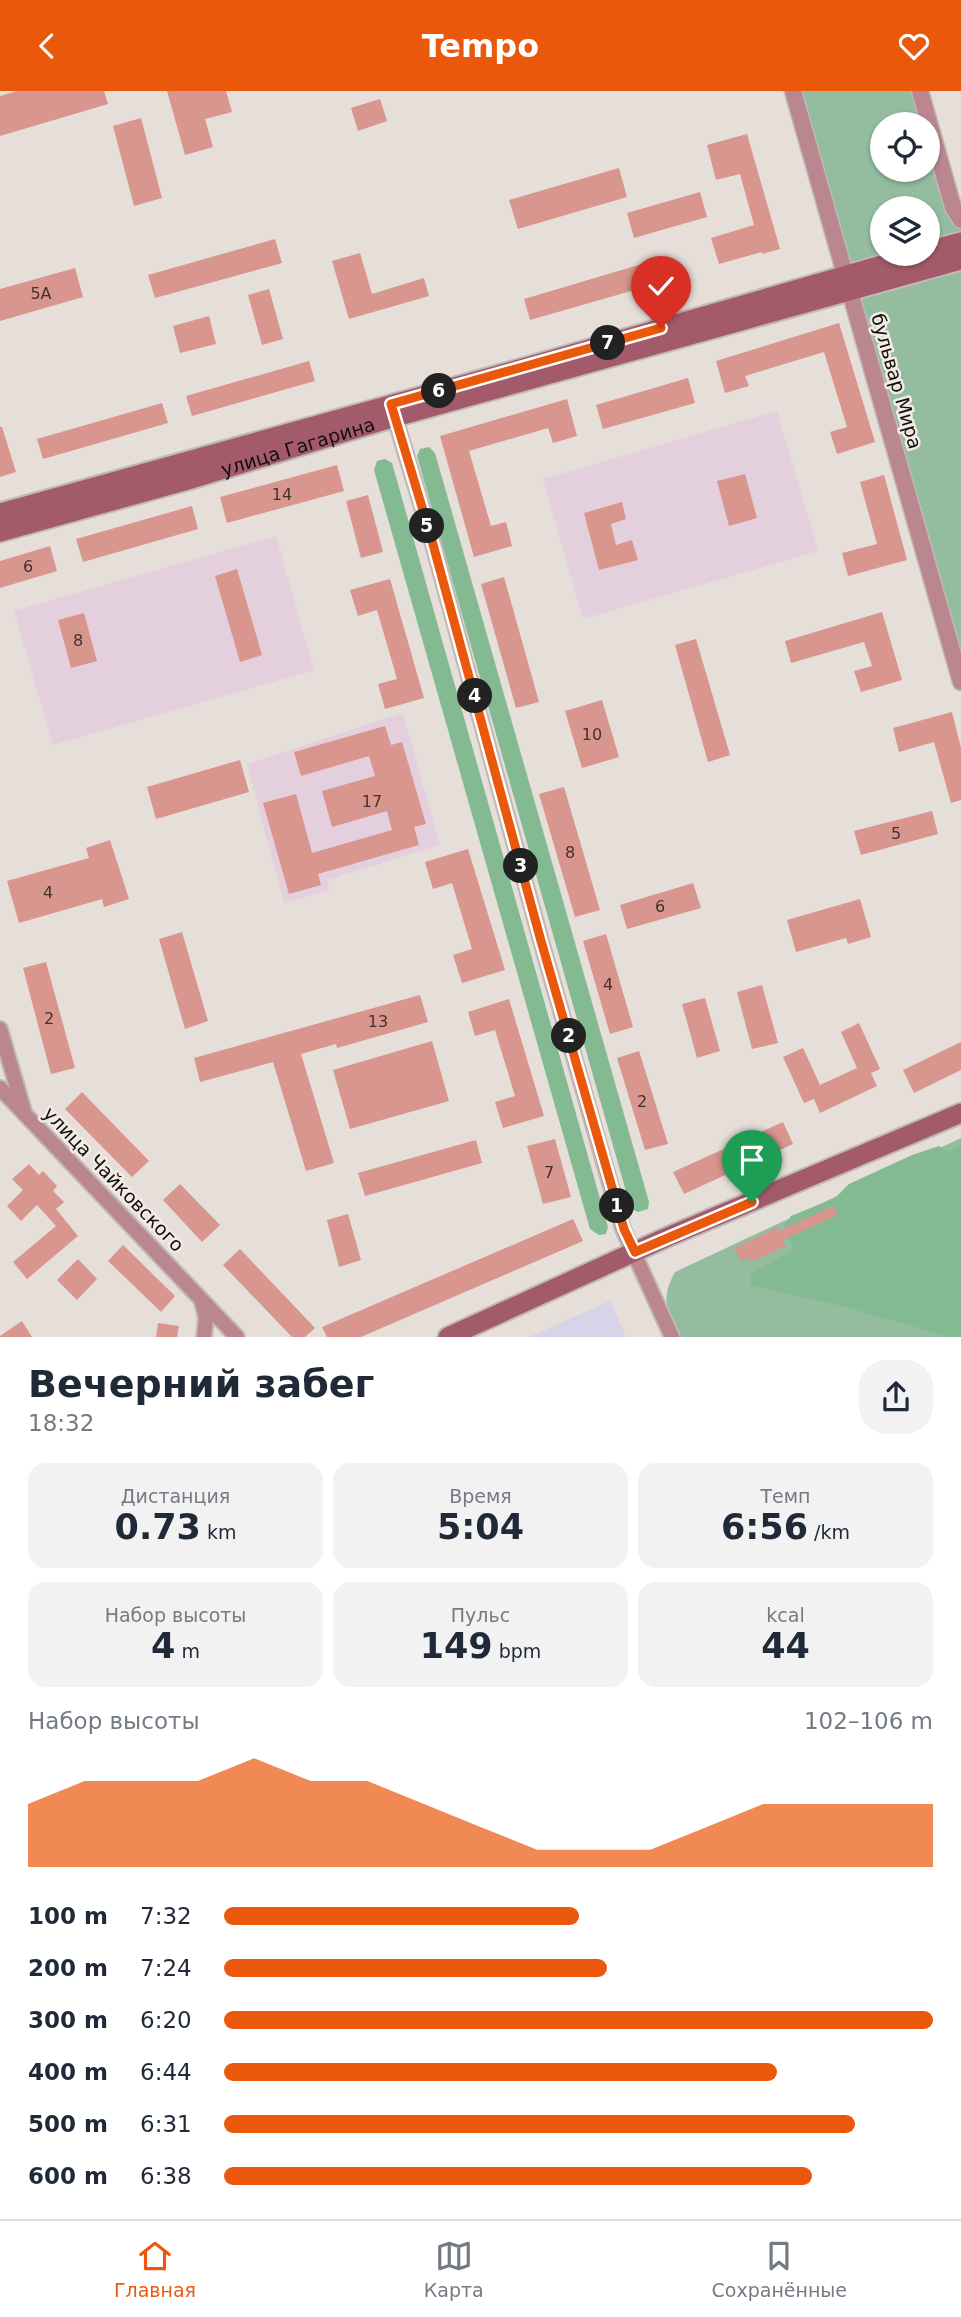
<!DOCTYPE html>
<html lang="ru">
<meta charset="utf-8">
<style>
body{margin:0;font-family:"DejaVu Sans",sans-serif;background:#f2f2f3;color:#1f2937;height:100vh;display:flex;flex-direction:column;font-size:26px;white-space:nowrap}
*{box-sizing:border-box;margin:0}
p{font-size:23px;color:#747a83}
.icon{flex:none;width:38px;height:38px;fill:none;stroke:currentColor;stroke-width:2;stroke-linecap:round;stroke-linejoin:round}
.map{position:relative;height:1246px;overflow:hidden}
.panel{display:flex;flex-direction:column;background:#fff;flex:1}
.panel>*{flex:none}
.tools{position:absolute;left:870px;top:21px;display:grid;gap:14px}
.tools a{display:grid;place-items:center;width:70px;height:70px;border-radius:50%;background:#fff;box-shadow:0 2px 5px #0004;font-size:35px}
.pin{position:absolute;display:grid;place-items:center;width:60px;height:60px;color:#fff;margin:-72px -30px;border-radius:50% 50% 50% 0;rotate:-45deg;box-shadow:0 0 7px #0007}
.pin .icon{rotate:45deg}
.km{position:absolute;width:35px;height:35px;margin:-18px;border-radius:50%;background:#222;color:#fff;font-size:19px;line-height:35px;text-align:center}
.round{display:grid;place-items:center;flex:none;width:74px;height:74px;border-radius:28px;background:#f2f2f3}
.overview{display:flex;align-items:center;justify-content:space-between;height:119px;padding:0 28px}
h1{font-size:38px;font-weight:800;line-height:52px}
.figures{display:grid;grid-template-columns:repeat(3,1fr);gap:10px;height:119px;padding:7px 28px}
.figures div{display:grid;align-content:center;border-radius:18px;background:#f2f2f3;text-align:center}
.figures b{font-size:35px;font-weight:800}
.figures small{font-size:19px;font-weight:400}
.figures p{font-size:19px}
.chart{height:196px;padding:14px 28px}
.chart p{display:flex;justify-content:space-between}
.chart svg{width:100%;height:126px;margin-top:7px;fill:#ea580c;opacity:.7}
ul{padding:0 28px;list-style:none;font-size:23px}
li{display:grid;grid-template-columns:112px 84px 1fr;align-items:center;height:52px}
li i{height:18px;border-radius:9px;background:#ea580c}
header{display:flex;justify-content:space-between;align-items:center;height:91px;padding:0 28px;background:#ea580c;color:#fff;font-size:32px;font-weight:800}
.tab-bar{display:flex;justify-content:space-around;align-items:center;height:98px;border-top:2px solid #e0e1e3;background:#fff;font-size:19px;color:#747a83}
.tab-bar a{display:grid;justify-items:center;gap:4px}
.tab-bar .selected{color:#ea580c}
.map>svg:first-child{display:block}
.education{fill:#e4cfdd}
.medical{fill:#d7d3e9}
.green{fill:#93bd9e;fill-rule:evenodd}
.forest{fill:#83ba92}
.building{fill:#d8968e}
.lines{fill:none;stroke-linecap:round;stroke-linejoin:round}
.minor-casing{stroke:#c0b9b4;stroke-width:18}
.tertiary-casing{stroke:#c0b9b4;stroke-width:19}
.secondary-casing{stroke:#c0b9b4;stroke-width:23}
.minor{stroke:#ba8791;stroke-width:14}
.tertiary{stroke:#ba8791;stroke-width:16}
.secondary{stroke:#a35b6b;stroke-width:19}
.route-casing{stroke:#fff;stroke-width:14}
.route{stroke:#ea580c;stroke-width:9}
.labels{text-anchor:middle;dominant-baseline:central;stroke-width:5;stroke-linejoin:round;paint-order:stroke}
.number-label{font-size:16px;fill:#44312d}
.street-label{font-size:19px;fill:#120f0d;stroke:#f4ebe6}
</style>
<header><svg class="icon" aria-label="back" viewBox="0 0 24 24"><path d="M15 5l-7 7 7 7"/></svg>Tempo<svg class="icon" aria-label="heart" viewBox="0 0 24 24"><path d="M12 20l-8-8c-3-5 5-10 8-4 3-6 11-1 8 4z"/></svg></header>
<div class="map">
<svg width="961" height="1246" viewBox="0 0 961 1246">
<rect width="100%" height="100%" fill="#e6ded9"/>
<g class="education">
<polygon points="777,320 818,460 583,528 543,388"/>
<polygon points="276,445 314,579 53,654 14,520"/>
<polygon points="403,622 440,754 327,789 330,799 284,812 247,673"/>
</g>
<polygon class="medical" points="610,1210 626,1246 529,1246"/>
<g class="green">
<path d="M793 0H920L961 129V591ZM882 33H928V79H882ZM882 117H928V163H882Z"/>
<path d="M961 1047V1246H679C667 1219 660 1209 675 1181Z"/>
</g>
<g class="forest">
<polygon points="429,356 435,362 649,1111 648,1118 638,1121 631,1118 417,365 420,358"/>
<polygon points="385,368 392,372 608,1136 606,1143 599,1144 590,1138 374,379 377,370"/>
<polygon points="961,1053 961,1246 950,1246 846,1216 750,1194 752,1182 794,1159 784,1135 791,1125 835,1107 849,1093 912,1064 939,1055 948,1061"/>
</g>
<g class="building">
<polygon points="17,0 104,0 108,13 0,45 0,5"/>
<polygon points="167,0 226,0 232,21 205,28 213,56 185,64"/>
<polygon points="380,8 387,30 358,40 351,17"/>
<polygon points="141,27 162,107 134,115 113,35"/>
<polygon points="747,43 780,158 762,163 762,161 719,173 711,147 754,134 740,83 716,89 707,54"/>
<polygon points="619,77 627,106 518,138 509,109"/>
<polygon points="700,101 707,126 634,147 627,122"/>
<polygon points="275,148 282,172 155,207 148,184"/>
<polygon points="360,162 372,203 424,187 429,205 349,228 332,170"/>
<polygon points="652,170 659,192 530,229 524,208"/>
<polygon points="75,177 83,206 0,230 0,198"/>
<polygon points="269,198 283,248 262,254 248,204"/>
<polygon points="209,225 216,253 180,262 173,235"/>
<polygon points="839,232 875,351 837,363 830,341 847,336 824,261 745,285 749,295 725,302 716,270"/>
<polygon points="309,270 315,290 192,325 186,305"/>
<polygon points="688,287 695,312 603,338 596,314"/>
<polygon points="567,308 577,345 553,352 548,337 469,360 491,435 506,431 512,455 474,466 440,345"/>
<polygon points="162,312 168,332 43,368 37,348"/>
<polygon points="0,336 2,336 16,381 0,386"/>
<polygon points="337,374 344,400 227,432 220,406"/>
<polygon points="745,383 757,427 729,435 717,390"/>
<polygon points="884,384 907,469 848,485 842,462 877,453 860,391"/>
<polygon points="368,404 383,461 361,467 346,410"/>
<polygon points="622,411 626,428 611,433 616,454 632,449 638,469 599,479 584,422"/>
<polygon points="192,415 198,438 83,471 76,448"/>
<polygon points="50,455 57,480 0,497 0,470"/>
<polygon points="237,478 262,564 240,571 215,485"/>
<polygon points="504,486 539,611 516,617 481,493"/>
<polygon points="390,488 424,607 385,618 378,593 397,588 377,519 358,525 350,499"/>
<polygon points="882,521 902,589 861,601 854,580 872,575 864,551 791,572 785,550"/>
<polygon points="84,522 97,570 71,577 58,529"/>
<polygon points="696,548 730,664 708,671 675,554"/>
<polygon points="602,609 619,666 582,677 565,620"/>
<polygon points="952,621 961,657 961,709 951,712 934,651 899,661 893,637"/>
<polygon points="385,635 391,654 402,651 426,733 414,736 419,754 318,783 321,794 289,803 263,712 296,703 312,762 392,739 387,720 332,736 322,700 375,685 369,665 301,685 294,661"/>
<polygon points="240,669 249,701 156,728 147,696"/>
<polygon points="564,696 600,819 575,826 539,703"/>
<polygon points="932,720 938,743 861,764 854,740"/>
<polygon points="110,749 129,808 104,816 102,808 19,832 7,790 89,767 86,757"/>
<polygon points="468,758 505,879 462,892 453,864 472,858 452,792 433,798 425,771"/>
<polygon points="693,792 701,817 627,838 620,814"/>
<polygon points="860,808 871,846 848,853 846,847 796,861 787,829"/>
<polygon points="182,841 208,930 185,938 159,848"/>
<polygon points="606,843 633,936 610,943 583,850"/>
<polygon points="46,871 75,977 51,983 23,877"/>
<polygon points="762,894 778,952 752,958 737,901"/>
<polygon points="420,904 428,931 337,957 336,953 301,963 334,1072 306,1080 273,971 200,991 194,967"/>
<polygon points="705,907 720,960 697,967 682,913"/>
<polygon points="509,908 544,1025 503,1037 495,1011 515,1005 495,939 475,945 468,921"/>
<polygon points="859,932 880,978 871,982 877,995 820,1022 814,1008 804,1012 783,966 803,957 820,994 857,977 841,941"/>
<polygon points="432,950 449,1010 350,1038 333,979"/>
<polygon points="961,951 961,979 914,1002 903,979"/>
<polygon points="639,960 668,1053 645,1059 617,967"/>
<polygon points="82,1001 149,1070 132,1086 65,1018"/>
<polygon points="783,1031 793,1053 684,1103 673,1081"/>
<polygon points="555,1048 571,1106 543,1113 527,1055"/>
<polygon points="476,1049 482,1072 365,1105 358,1082"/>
<polygon points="29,1073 39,1084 43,1080 57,1095 53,1100 64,1111 56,1118 78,1145 27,1188 13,1171 56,1135 37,1114 21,1130 7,1115 23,1099 12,1088"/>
<polygon points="180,1093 220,1134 202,1151 163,1109"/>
<polygon points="833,1115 837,1124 783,1149 786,1155 750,1171 748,1166 741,1170 734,1157 778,1136 779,1140"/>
<polygon points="348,1123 361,1169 339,1176 327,1129"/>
<polygon points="573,1128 583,1150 361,1246 327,1246 322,1236"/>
<polygon points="123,1154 175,1205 161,1221 108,1170"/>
<polygon points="240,1158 315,1237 305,1246 292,1246 223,1174"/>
<polygon points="78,1168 97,1188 77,1209 57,1189"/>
<polygon points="22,1230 32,1246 0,1246 0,1245"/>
<polygon points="158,1232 179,1235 177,1246 156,1246"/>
</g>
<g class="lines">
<defs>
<g id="minor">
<polyline points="392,317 431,446 541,850 623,1138 672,1246"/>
<polyline points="0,938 24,1020"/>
<polyline points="0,997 237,1246"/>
<polyline points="202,1211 206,1227 204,1246"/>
</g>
<g id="tertiary">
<polyline points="793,0 961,591"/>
<polyline points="920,0 953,116 961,129"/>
</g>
<g id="secondary">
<polyline points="928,160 961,151"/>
<polyline points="0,422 523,277 920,163"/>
<path id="s1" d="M0 441 188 389 395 326 961 169"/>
<polyline points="448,1246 665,1147 961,1022"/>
</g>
</defs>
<use href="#minor" class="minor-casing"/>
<use href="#tertiary" class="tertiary-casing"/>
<use href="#secondary" class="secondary-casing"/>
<use href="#minor" class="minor"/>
<use href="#tertiary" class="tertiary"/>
<use href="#secondary" class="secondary"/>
</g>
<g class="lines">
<defs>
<polyline id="route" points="661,237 391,313 431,446 541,850 624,1138 635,1161 752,1111"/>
</defs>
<use href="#route" class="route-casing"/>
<use href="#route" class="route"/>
</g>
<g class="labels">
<g class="number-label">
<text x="41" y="202">5А</text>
<text x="282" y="403">14</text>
<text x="28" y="475">6</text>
<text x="78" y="549">8</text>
<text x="592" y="643">10</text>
<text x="372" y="710">17</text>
<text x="896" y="742">5</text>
<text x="570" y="761">8</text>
<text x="48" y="801">4</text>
<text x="660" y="815">6</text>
<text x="608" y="893">4</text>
<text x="49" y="927">2</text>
<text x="378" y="930">13</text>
<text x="642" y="1010">2</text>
<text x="549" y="1081">7</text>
</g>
<g class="street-label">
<text transform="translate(897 290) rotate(74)">бульвар Мира</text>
<text stroke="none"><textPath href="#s1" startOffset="310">улица Гагарина</textPath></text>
<text transform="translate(114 1088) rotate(46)">улица Чайковского</text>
</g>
</g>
</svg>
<div class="tools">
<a><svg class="icon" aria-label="locate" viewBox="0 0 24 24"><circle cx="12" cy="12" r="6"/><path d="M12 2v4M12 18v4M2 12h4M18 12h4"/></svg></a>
<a><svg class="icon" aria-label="layers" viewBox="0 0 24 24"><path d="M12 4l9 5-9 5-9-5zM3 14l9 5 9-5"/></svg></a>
</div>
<div class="pin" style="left:752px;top:1111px;background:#1e9e55"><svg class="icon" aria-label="arrive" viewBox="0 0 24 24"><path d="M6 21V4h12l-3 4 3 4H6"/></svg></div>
<div class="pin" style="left:661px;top:237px;background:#d93025"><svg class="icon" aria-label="check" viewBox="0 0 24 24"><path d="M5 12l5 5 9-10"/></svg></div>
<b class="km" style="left:617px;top:1115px">1</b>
<b class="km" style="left:569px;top:945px">2</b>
<b class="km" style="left:521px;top:775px">3</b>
<b class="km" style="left:475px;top:605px">4</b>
<b class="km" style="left:427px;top:435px">5</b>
<b class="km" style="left:439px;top:300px">6</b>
<b class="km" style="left:608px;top:252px">7</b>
</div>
<section class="panel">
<div class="overview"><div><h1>Вечерний забег</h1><p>18:32</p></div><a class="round"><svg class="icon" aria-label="share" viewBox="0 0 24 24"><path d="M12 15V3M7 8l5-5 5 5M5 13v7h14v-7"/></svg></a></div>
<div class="figures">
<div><p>Дистанция</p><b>0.73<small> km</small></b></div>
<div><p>Время</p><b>5:04</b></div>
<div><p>Темп</p><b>6:56<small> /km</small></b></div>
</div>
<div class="figures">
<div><p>Набор высоты</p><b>4<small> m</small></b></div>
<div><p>Пульс</p><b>149<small> bpm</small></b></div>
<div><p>kcal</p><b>44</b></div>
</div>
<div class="chart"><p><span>Набор высоты</span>102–106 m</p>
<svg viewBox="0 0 160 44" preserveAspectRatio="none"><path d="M0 44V22L10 14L20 14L30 14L40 6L50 14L60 14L70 22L80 30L90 38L100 38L110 38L120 30L130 22L140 22L150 22L160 22V44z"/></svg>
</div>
<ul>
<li><b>100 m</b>7:32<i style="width:50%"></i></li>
<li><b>200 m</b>7:24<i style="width:54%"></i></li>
<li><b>300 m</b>6:20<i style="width:100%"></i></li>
<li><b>400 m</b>6:44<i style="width:78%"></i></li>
<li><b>500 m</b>6:31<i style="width:89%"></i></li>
<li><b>600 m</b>6:38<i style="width:83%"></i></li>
</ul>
</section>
<nav class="tab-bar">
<a class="selected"><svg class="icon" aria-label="home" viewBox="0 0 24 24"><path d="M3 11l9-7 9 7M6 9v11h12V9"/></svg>Главная</a>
<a><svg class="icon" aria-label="map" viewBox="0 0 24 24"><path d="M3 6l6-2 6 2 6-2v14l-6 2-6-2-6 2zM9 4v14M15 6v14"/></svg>Карта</a>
<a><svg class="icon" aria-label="saved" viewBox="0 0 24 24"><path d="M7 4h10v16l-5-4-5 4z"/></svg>Сохранённые</a>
</nav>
